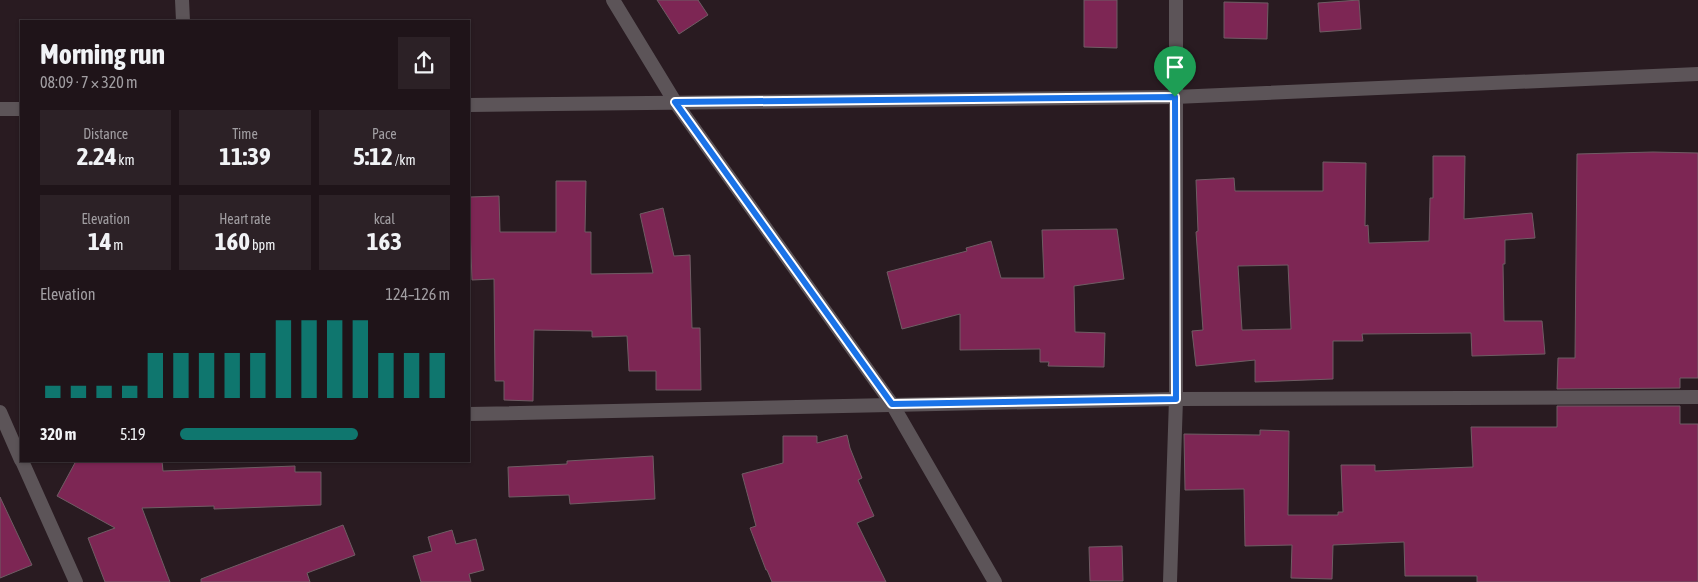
<!DOCTYPE html>
<meta charset="utf-8">
<style>
body{margin:0;font-family:"Asap Condensed",sans-serif;background:#2c2126;color:#f1f3f6;height:100vh;display:flex;flex-direction:column;font-size:19px;white-space:nowrap}
*{box-sizing:border-box;margin:0}
p{font-size:16px;color:#a19ea2}
.icon{flex:none;width:28px;height:28px;fill:none;stroke:currentColor;stroke-width:2;stroke-linecap:round;stroke-linejoin:round}
.map{position:relative;flex:1;overflow:hidden}
.sheet{position:absolute;left:20px;top:20px;width:450px;height:442px;display:flex;flex-direction:column;background:#1f1419;border-radius:0px;box-shadow:0 1px 4px #0004,0 0 0 1px #3c3338}
.sheet>*{flex:none}
.pin{position:absolute;display:grid;place-items:center;width:42px;height:42px;color:#fff;margin:-51px -21px;border-radius:50% 50% 50% 0;rotate:-45deg;box-shadow:0 0 5px #0007}
.pin .icon{rotate:45deg}
.round{display:grid;place-items:center;flex:none;width:52px;height:52px;border-radius:0px;background:#2c2126}
.headline{display:flex;align-items:center;justify-content:space-between;height:85px;padding:0 20px}
h1{font-size:28px;font-weight:700;line-height:38px}
.metrics{display:grid;grid-template-columns:repeat(3,1fr);gap:8px;height:85px;padding:5px 20px}
.metrics div{display:grid;align-content:center;border-radius:0px;background:#2c2126;text-align:center}
.metrics b{font-size:25px;font-weight:700}
.metrics small{font-size:14px;font-weight:400}
.metrics p{font-size:14px}
.chart{height:140px;padding:10px 20px}
.chart p{display:flex;justify-content:space-between}
.chart svg{width:100%;height:90px;margin-top:5px;stroke:#0f766e;stroke-width:6}
ul{padding:0 20px;list-style:none;font-size:16px}
li{display:grid;grid-template-columns:80px 60px 1fr;align-items:center;height:38px}
li i{height:12px;border-radius:6px;background:#0f766e}
.map>svg:first-child{display:block}
.building{fill:#7d2654;stroke:#6f5d64;fill-rule:evenodd}
.lines{fill:none;stroke-linecap:round;stroke-linejoin:round}
.minor{stroke:#5c5458;stroke-width:14}
.tertiary{stroke:#5c5458;stroke-width:14}
.route-casing{stroke:#fff;stroke-width:10}
.route{stroke:#1a73e8;stroke-width:6}
</style>
<div class="map">
<svg width="1698" height="582" viewBox="0 0 1698 582">
<rect width="100%" height="100%" fill="#291b21"/>
<g class="building">
<polygon points="657,0 698,0 708,15 679,34"/>
<polygon points="1084,0 1117,0 1117,48 1084,47"/>
<polygon points="1359,0 1361,29 1320,32 1318,3"/>
<polygon points="1224,2 1268,3 1267,39 1224,38"/>
<polygon points="1653,152 1698,153 1698,378 1680,378 1680,388 1557,389 1558,358 1575,358 1577,154"/>
<path d="M1433 156H1465L1464 219 1532 213 1535 238 1505 240V264H1503L1504 321H1542L1545 354 1472 356 1471 333 1362 334 1363 341H1333V379L1255 382V360L1196 366 1192 331 1203 330 1196 232 1198 231 1196 180 1234 178 1235 191H1323V162L1366 163 1365 226 1368 225 1369 243 1429 241 1430 198H1433ZM1288 265 1291 329 1242 330 1238 266Z"/>
<polygon points="556,181 586,181 585,232 591,232 591,274 653,273 640,214 663,208 674,256 690,255 692,328 700,328 701,390 656,390 656,371 629,371 627,336 592,337 592,331 534,330 533,401 504,400 504,381 495,381 494,279 472,280 469,197 499,196 500,232 556,232"/>
<polygon points="1117,229 1124,279 1074,286 1075,332 1105,333 1104,367 1048,366 1049,362 1040,362 1040,349 960,350 960,314 902,329 887,272 967,251 966,248 991,241 1001,278 1044,278 1042,230"/>
<polygon points="1557,406 1680,406 1680,424 1698,424 1698,582 1477,582 1477,576 1405,576 1404,542 1333,545 1332,579 1291,578 1292,545 1245,546 1244,489 1185,490 1184,434 1260,435 1260,430 1289,431 1288,515 1338,515 1338,512 1343,512 1341,465 1375,465 1375,471 1473,467 1471,427 1557,427"/>
<polygon points="847,435 850,448 862,478 858,480 874,516 857,523 886,582 772,582 767,570 766,570 750,528 756,526 742,474 783,463 783,436 817,436 817,443"/>
<polygon points="653,456 655,499 570,504 569,495 509,497 508,467 567,464 567,461"/>
<polygon points="76,461 162,461 163,471 295,466 295,472 321,472 321,505 214,509 214,506 142,508 170,582 105,582 88,538 115,528 57,496"/>
<polygon points="0,497 32,565 0,578"/>
<polygon points="343,525 355,555 307,573 310,582 201,582 201,579"/>
<polygon points="452,530 456,544 476,539 484,570 469,574 471,582 421,582 413,556 432,551 428,537"/>
<polygon points="1122,546 1123,581 1090,581 1089,547"/>
</g>
<g class="lines">
<g class="minor">
<polyline points="182,0 183,21"/>
<polyline points="675,102 892,404 995,582"/>
<polyline points="0,412 21,460"/>
<polyline points="469,414 1176,399 1698,397"/>
<polyline points="22,461 76,582"/>
<polyline points="1170,582 1176,399 1176,0"/>
</g>
<g class="tertiary">
<polyline points="613,0 675,102"/>
<polyline points="469,105 1175,97 1698,74"/>
<polyline points="0,109 21,109"/>
</g>
</g>
<g class="lines">
<defs>
<polygon id="route" points="1175,97 1176,399 892,404 675,102"/>
</defs>
<use href="#route" class="route-casing"/>
<use href="#route" class="route"/>
</g>
</svg>
<div class="pin" style="left:1175px;top:97px;background:#1e9e55"><svg class="icon" aria-label="arrive" viewBox="0 0 24 24"><path d="M6 21V4h12l-3 4 3 4H6"/></svg></div>
<section class="sheet">
<div class="headline"><div><h1>Morning run</h1><p>08:09 · 7 × 320 m</p></div><a class="round"><svg class="icon" aria-label="share" viewBox="0 0 24 24"><path d="M12 15V3M7 8l5-5 5 5M5 13v7h14v-7"/></svg></a></div>
<div class="metrics">
<div><p>Distance</p><b>2.24<small> km</small></b></div>
<div><p>Time</p><b>11:39</b></div>
<div><p>Pace</p><b>5:12<small> /km</small></b></div>
</div>
<div class="metrics">
<div><p>Elevation</p><b>14<small> m</small></b></div>
<div><p>Heart rate</p><b>160<small> bpm</small></b></div>
<div><p>kcal</p><b>163</b></div>
</div>
<div class="chart"><p><span>Elevation</span>124–126 m</p>
<svg viewBox="0 0 160 44" preserveAspectRatio="none"><path d="M5 44V38M15 44V38M25 44V38M35 44V38M45 44V22M55 44V22M65 44V22M75 44V22M85 44V22M95 44V6M105 44V6M115 44V6M125 44V6M135 44V22M145 44V22M155 44V22"/></svg>
</div>
<ul>
<li><b>320 m</b>5:19<i style="width:66%"></i></li>
</ul>
</section>
</div>
